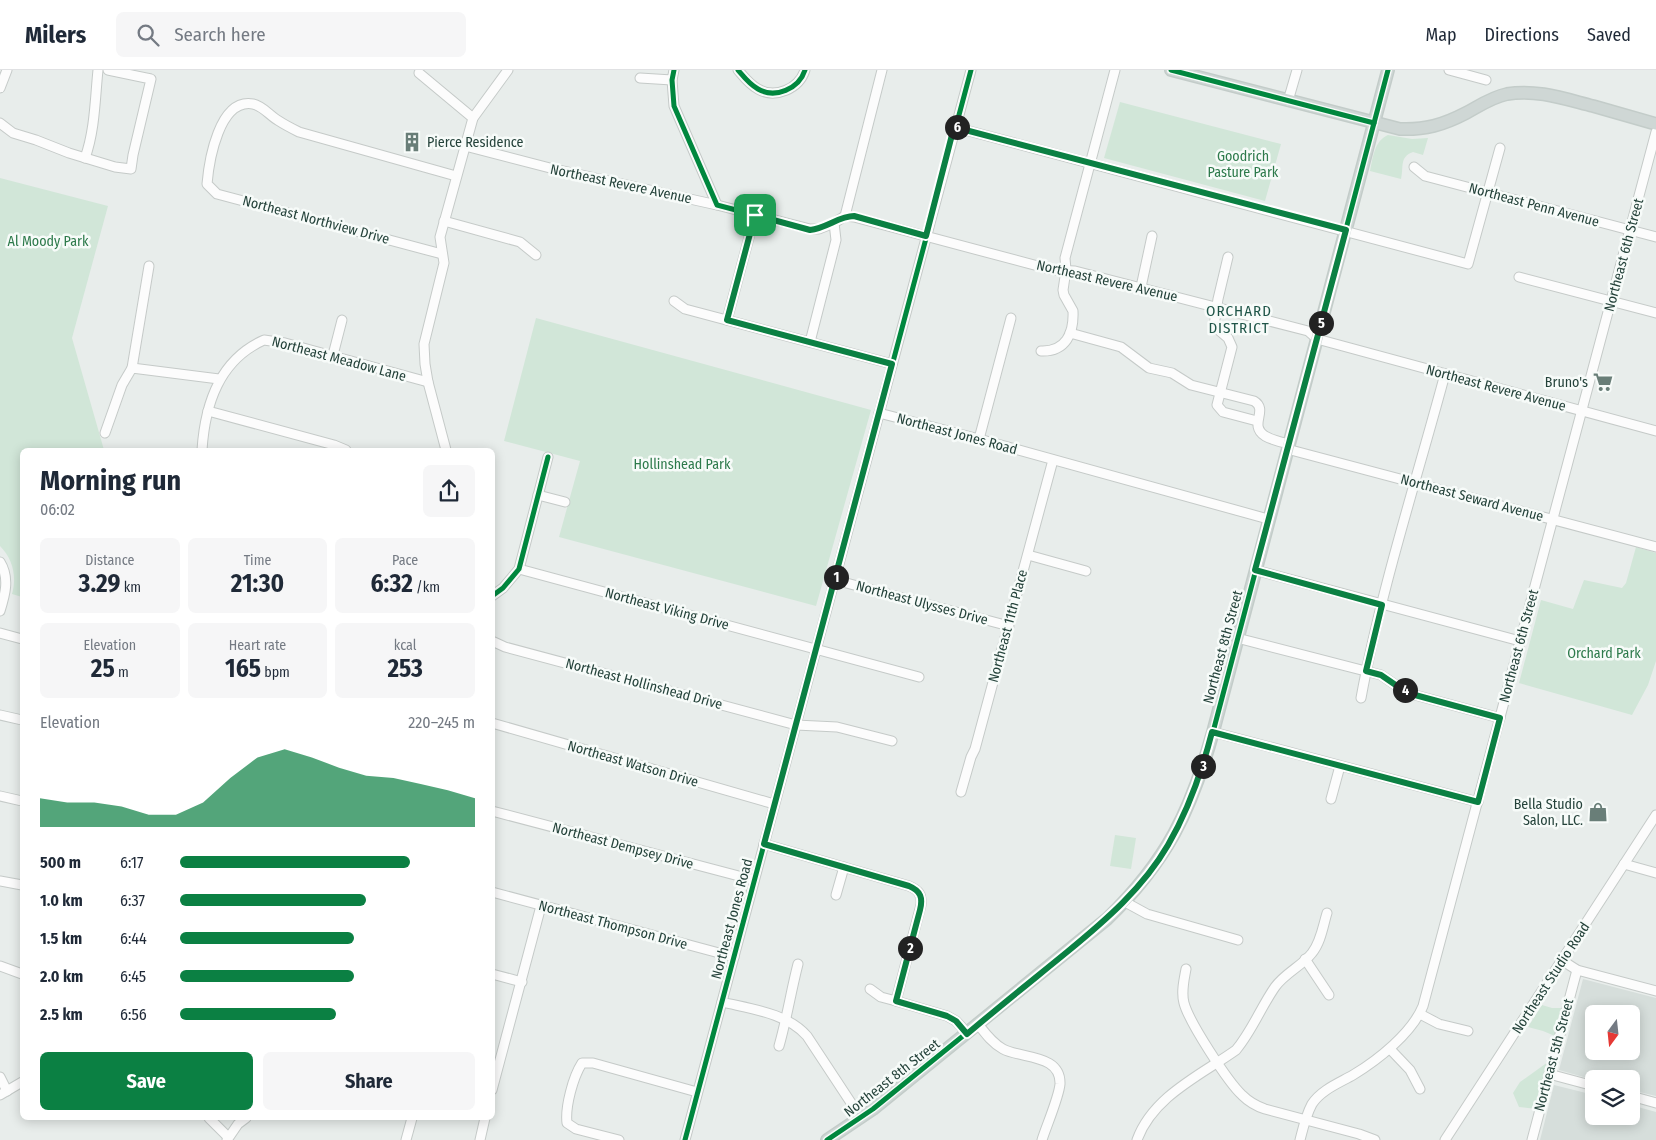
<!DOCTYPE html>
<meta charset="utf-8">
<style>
body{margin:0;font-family:"Fira Sans Condensed",sans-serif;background:#f6f6f7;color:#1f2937;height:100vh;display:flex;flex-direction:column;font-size:19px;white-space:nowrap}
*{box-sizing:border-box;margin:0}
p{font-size:16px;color:#747a83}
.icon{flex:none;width:28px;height:28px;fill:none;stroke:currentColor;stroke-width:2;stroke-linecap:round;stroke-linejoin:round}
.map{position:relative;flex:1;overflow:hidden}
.drawer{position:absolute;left:20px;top:378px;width:475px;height:672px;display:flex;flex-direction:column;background:#fff;border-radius:8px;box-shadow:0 2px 12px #0003}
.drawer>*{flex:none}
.needle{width:32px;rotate:195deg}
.controls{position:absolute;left:1585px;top:935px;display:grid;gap:10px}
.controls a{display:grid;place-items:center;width:55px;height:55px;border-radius:8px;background:#fff;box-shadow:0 2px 12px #0003;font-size:25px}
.pin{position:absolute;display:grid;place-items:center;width:42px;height:42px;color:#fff;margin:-21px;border-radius:10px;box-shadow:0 2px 8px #0006}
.km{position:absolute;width:25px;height:25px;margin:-12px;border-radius:50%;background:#222;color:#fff;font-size:14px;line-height:25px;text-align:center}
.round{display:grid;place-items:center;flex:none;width:52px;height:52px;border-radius:8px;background:#f6f6f7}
.summary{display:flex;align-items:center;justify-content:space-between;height:85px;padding:0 20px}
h1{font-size:28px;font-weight:700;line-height:38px}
.stats{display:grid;grid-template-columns:repeat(3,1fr);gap:8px;height:85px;padding:5px 20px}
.stats div{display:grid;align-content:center;border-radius:8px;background:#f6f6f7;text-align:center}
.stats b{font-size:25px;font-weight:700}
.stats small{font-size:14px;font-weight:400}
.stats p{font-size:14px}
.chart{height:140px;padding:10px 20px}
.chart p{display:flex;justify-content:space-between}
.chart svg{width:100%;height:90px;margin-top:5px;fill:#0b8043;opacity:.7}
.action{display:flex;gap:10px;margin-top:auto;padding:10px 20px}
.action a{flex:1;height:58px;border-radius:8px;background:#0b8043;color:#fff;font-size:20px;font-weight:700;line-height:58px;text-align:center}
.action a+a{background:#f6f6f7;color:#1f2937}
ul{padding:0 20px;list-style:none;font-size:16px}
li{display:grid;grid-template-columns:80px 60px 1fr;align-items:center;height:38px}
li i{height:12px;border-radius:6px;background:#0b8043}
header{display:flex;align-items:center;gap:30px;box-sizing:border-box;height:70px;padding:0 25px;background:#fff;border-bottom:1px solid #e0e1e3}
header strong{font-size:24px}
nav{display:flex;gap:28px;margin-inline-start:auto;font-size:18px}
.search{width:350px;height:45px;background:#f6f6f7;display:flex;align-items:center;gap:12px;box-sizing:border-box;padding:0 18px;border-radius:8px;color:#747a83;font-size:19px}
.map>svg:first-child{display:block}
.built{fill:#d6dedb;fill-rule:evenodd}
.green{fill:#d1e6d8}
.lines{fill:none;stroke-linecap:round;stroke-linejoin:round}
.minor-casing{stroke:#c5cac8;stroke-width:11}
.major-casing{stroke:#c3ccc9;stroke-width:14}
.minor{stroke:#fcfcfc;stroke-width:9}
.major{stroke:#cfd7d5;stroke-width:11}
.cycleway-casing{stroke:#f7fbf9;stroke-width:8}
.cycleway{stroke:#00873e;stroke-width:5}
.route-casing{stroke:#fff;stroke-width:10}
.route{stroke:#0b8043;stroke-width:6}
.labels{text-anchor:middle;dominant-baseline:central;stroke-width:5;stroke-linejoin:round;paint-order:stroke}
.poi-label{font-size:14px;fill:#24423a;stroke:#f7fbf9;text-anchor:end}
.park-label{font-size:14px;fill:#2d7a4b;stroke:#f7fbf9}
.street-label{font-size:14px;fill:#24423a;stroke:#f7fbf9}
.neighbourhood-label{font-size:15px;letter-spacing:1px;fill:#1f5548;stroke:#f7fbf9}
</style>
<header>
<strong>Milers</strong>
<div class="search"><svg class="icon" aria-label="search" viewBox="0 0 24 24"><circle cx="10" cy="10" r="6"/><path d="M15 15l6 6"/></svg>Search here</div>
<nav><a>Map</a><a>Directions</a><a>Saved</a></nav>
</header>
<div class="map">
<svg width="1656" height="1070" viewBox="0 0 1656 1070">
<rect width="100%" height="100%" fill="#e8edeb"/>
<g class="built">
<path d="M1583 909 1656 928V1026L1631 1020V1009L1594 1010 1559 1000ZM1594 944H1631V981H1594Z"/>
<polygon points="1554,1015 1594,1025 1594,1046 1631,1046 1631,1035 1656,1042 1656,1070 1540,1070"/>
</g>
<g class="green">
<polygon points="1120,32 1281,74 1265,131 1104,88"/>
<path d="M1388 65 1412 69 1428 68 1423 85 1413 82C1399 87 1404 97 1401 109L1370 101C1373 88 1374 71 1388 65Z"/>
<path d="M0 108 108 136 72 268 104 380H22V527L12 524C17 507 13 489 0 476Z"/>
<polygon points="536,248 871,340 816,536 559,467 580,391 504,371"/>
<polygon points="1636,477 1656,483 1656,591 1648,615 1632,645 1519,613 1541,530 1573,539 1584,510 1622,518 1626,513"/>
<polygon points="1115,765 1136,768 1131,799 1110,796"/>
<polygon points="1542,935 1552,938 1562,938 1555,966 1543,961 1528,957"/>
<polygon points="1548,992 1536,1039 1519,1037 1513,1023 1520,1012"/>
</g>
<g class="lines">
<defs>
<g id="minor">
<polyline points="674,0 672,10 674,36 717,135"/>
<path d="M738 0C744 7 749 14 758 19 775 29 799 19 805 0"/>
<polyline points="1449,0 1486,10"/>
<polyline points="419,3 473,48"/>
<polyline points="640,8 672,10"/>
<polyline points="0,18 7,0"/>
<polyline points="1288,31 1297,0"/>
<polyline points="0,53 13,63 36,70 69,83 115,97 131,99 133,85 151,9 108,0"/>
<polyline points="954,57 1468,194 1500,78"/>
<polyline points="465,76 550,98 717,135 810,159 819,159 834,153"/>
<path d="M85 88C95 60 95 29 98 0"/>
<polyline points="1414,97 1425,106 1656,167"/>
<polyline points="845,146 854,147 1053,200 1075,201 1308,261 1317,269 1656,361"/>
<polyline points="444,151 520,172 536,185"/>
<path d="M442 184 217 124 207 114C209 91 219 28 253 34 263 36 270 46 279 51 285 55 293 59 299 62L456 106"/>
<polyline points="1228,187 1218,229 1214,256 1228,268 1232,277 1217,335 1223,342 1257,351"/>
<polyline points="1519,207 1656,243"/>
<polyline points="1141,217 1152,166"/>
<polyline points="674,231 685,239 892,294"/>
<polyline points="727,250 755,145"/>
<path d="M1070 263 1121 277 1149 298 1172 303 1191 315 1254 331C1269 340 1248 355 1265 366 1272 370 1281 372 1289 374"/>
<polyline points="810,272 836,170 834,153 845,146 882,0"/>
<path d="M1041 281C1066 282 1074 263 1073 241L1064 225 1063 220 1066 200 1065 188 1115 0"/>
<polyline points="333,285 342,250"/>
<polyline points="132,298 149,196"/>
<polyline points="208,341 334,375 346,380"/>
<polyline points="879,343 979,369 1268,449"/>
<polyline points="105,363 122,315 132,298 219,309"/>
<polyline points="979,369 1011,248"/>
<polyline points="1287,379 1656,477"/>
<path d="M202 380C205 334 219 290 264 270L285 273 428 312"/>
<polyline points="446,380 428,312 425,294 424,274 444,193 440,167 473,48 508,0"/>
<polyline points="538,425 565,432"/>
<polyline points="1028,485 1086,501"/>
<path d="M0 492C10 508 5 525 0 541"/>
<polyline points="519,499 919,607"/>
<polyline points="1255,500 1520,571"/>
<polyline points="835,510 1009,556"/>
<polyline points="492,526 503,518 519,499 548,387"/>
<polyline points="0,563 22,569"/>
<polyline points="1237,568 1381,605 1400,618 1415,625 1500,648"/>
<polyline points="492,571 505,577 796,655 837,657 892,671"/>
<path d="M1361 628C1381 519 1416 412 1445 304"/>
<polyline points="0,645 22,650"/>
<polyline points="492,653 774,734"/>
<polyline points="1213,662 1478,732"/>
<polyline points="961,722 971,687 975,679 1053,390"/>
<polyline points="0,726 22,731"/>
<polyline points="1331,729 1340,696"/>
<polyline points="492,741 754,810"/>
<path d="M764 774 909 816C919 820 922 825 921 835L896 931 947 946 956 951 967 963"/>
<polyline points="1624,794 1656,803"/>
<polyline points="0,811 22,815"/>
<polyline points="492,822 734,887"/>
<polyline points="836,825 844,797"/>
<polyline points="1125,832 1147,844 1238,870"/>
<polyline points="1305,889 1329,925"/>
<polyline points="1563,891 1577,900 1656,921"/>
<polyline points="0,896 22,904"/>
<path d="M1186 899C1184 910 1181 922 1184 933 1189 952 1228 1012 1242 1025 1249 1032 1256 1036 1265 1039L1359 1064 1375 1070"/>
<polyline points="492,904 522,912"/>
<polyline points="870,919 881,927 896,931"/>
<path d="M722 932C751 939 787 943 807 966L861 1048"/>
<polyline points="1420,944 1439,954 1468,961"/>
<path d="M978 954C985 963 992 973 1003 979 1022 989 1061 984 1060 1014 1059 1027 1046 1057 1042 1070"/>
<path d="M779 976C787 948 791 921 798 894"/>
<polyline points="1390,979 1410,1000 1420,1019"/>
<polyline points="1549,1004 1594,1016"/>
<polyline points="0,1007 7,1021"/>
<polyline points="492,1020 541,836"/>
<polyline points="0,1025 22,1012"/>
<polyline points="1631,1026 1656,1033"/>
<polyline points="209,1048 228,1067"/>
<polyline points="227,1070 238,1054 246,1048"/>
<polyline points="406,1070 412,1048"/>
<polyline points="480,1070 485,1048"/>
<path d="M619 1070 576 1059 567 1053C565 1037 573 1007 582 993H593L697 1022"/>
<polyline points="685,1070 971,0"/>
<path d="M1137 1070C1153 1026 1201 1005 1236 980 1252 961 1261 937 1275 917 1285 903 1302 896 1312 883 1321 872 1323 856 1327 843"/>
<path d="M1300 1070C1303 1058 1306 1045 1312 1034 1321 1020 1339 1013 1353 1005 1378 990 1412 963 1423 936L1656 62"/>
<polyline points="1445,1070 1656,745"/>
<polyline points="1532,1070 1577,900"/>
</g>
<g id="major">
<path d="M1171 0 1400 59C1425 60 1443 55 1466 43 1479 36 1492 27 1507 24 1537 19 1565 29 1593 36 1614 42 1635 48 1656 54"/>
<path d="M827 1070 873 1039 1107 849C1167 791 1191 741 1213 662L1388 0"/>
</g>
</defs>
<use href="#minor" class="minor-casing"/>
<use href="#major" class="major-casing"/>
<use href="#minor" class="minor"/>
<use href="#major" class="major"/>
<defs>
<g id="cycleway">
<polyline points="674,0 672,10 674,36 717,135 755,145 727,250"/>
<path d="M738 0C744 7 749 14 758 19 775 29 799 19 805 0"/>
<polyline points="1171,0 1374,53"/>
<polyline points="492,526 503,518 519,499 548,387"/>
<polyline points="685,1070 971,0"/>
<path d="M827 1070 873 1039 1107 849C1167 791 1191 741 1213 662L1388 0"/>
</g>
</defs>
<use href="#cycleway" class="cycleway-casing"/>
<use href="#cycleway" class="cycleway"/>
</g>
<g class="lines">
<defs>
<path id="route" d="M954 57 1346 160 1255 500 1382 535 1366 601 1381 605 1400 618 1415 625 1500 648 1478 732 1212 662C1202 701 1189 739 1168 775 1143 818 1106 850 1067 882 1034 909 1000 936 967 964L956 951 947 946 896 931 920 840C923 828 921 821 909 816L764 774 892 294 727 250 755 145 810 160C827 158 839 146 854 146L926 166Z"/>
</defs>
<use href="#route" class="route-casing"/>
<use href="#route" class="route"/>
</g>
<defs>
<symbol id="building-bare" viewBox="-9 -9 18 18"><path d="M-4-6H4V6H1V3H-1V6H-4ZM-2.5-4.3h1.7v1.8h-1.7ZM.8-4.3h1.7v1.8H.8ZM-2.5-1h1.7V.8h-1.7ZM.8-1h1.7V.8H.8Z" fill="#697e78" stroke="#f7fbf9" stroke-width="2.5" paint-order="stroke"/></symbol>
<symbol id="supermarket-bare" viewBox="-9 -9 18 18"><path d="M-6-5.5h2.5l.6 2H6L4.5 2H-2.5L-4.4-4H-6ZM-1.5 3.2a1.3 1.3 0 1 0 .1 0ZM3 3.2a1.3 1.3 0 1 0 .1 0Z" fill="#697e78" stroke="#f7fbf9" stroke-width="2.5" paint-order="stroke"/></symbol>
<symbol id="shop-bare" viewBox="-9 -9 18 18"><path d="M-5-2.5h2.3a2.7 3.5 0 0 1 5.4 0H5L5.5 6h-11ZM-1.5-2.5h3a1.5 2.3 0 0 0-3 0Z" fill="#697e78" stroke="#f7fbf9" stroke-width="2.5" paint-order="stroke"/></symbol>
</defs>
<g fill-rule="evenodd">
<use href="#building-bare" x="398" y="58" width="28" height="28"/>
<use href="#supermarket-bare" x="1589" y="298" width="28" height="28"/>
<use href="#shop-bare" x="1584" y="728" width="28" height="28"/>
</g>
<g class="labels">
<g class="poi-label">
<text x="427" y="72" text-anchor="start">Pierce Residence</text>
<text x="1588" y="312">Bruno's</text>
<text x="1583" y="734">Bella Studio<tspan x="1583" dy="16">Salon, LLC.</tspan></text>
</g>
<g class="park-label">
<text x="1243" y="86">Goodrich<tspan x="1243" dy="16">Pasture Park</tspan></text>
<text x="48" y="171">Al Moody Park</text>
<text x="682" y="394">Hollinshead Park</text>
<text x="1604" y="583">Orchard Park</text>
</g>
<g class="street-label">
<text transform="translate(621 114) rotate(12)">Northeast Revere Avenue</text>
<text transform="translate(1534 135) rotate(15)">Northeast Penn Avenue</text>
<text transform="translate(316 150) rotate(15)">Northeast Northview Drive</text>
<text transform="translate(1624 185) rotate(-75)">Northeast 6th Street</text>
<text transform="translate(1107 211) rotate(13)">Northeast Revere Avenue</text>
<text transform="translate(339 289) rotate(15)">Northeast Meadow Lane</text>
<text transform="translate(1496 318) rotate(15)">Northeast Revere Avenue</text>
<text transform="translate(957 364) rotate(15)">Northeast Jones Road</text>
<text transform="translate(1472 428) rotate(15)">Northeast Seward Avenue</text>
<text transform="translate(922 533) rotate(15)">Northeast Ulysses Drive</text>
<text transform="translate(667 539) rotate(15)">Northeast Viking Drive</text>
<text transform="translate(1008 556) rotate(-75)">Northeast 11th Place</text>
<text transform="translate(1519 576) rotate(-75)">Northeast 6th Street</text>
<text transform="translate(1223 577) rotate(-75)">Northeast 8th Street</text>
<text transform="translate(644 614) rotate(15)">Northeast Hollinshead Drive</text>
<text transform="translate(633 694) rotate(16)">Northeast Watson Drive</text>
<text transform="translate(623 776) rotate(15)">Northeast Dempsey Drive</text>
<text transform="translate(732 849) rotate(-75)">Northeast Jones Road</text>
<text transform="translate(613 855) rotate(15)">Northeast Thompson Drive</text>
<text transform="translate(1551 908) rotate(-57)">Northeast Studio Road</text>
<text transform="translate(1554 985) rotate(-75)">Northeast 5th Street</text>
<text transform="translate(892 1008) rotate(-38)">Northeast 8th Street</text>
</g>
<g class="neighbourhood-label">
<text x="1239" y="241">ORCHARD<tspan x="1239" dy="17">DISTRICT</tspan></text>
</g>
</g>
</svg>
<div class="controls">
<a><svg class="needle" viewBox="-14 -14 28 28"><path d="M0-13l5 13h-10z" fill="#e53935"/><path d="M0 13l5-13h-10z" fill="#747a83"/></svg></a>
<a><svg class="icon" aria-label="layers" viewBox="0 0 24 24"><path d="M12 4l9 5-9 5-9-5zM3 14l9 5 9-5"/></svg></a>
</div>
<div class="pin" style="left:755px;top:145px;background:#1e9e55"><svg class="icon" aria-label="arrive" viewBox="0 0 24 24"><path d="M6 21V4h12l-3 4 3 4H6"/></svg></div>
<b class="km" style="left:836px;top:507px">1</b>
<b class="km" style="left:910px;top:878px">2</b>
<b class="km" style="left:1203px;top:696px">3</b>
<b class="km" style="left:1405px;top:620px">4</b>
<b class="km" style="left:1321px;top:253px">5</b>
<b class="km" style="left:957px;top:57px">6</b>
<section class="drawer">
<div class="summary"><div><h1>Morning run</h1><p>06:02</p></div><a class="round"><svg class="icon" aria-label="share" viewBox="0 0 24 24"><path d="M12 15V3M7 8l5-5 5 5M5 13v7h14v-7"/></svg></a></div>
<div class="stats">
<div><p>Distance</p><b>3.29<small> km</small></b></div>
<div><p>Time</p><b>21:30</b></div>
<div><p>Pace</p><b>6:32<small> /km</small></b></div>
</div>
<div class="stats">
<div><p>Elevation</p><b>25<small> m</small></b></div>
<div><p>Heart rate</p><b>165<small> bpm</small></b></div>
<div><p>kcal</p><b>253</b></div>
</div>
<div class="chart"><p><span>Elevation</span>220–245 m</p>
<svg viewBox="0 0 160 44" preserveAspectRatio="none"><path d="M0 44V30L10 32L20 32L30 34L40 38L50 38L60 32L70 20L80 10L90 6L100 10L110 15L120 19L130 20L140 23L150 26L160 30V44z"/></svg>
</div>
<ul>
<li><b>500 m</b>6:17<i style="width:78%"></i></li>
<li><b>1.0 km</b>6:37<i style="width:63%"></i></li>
<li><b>1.5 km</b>6:44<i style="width:59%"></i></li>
<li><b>2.0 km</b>6:45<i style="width:59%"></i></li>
<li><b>2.5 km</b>6:56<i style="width:53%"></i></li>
</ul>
<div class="action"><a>Save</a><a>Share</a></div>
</section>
</div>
